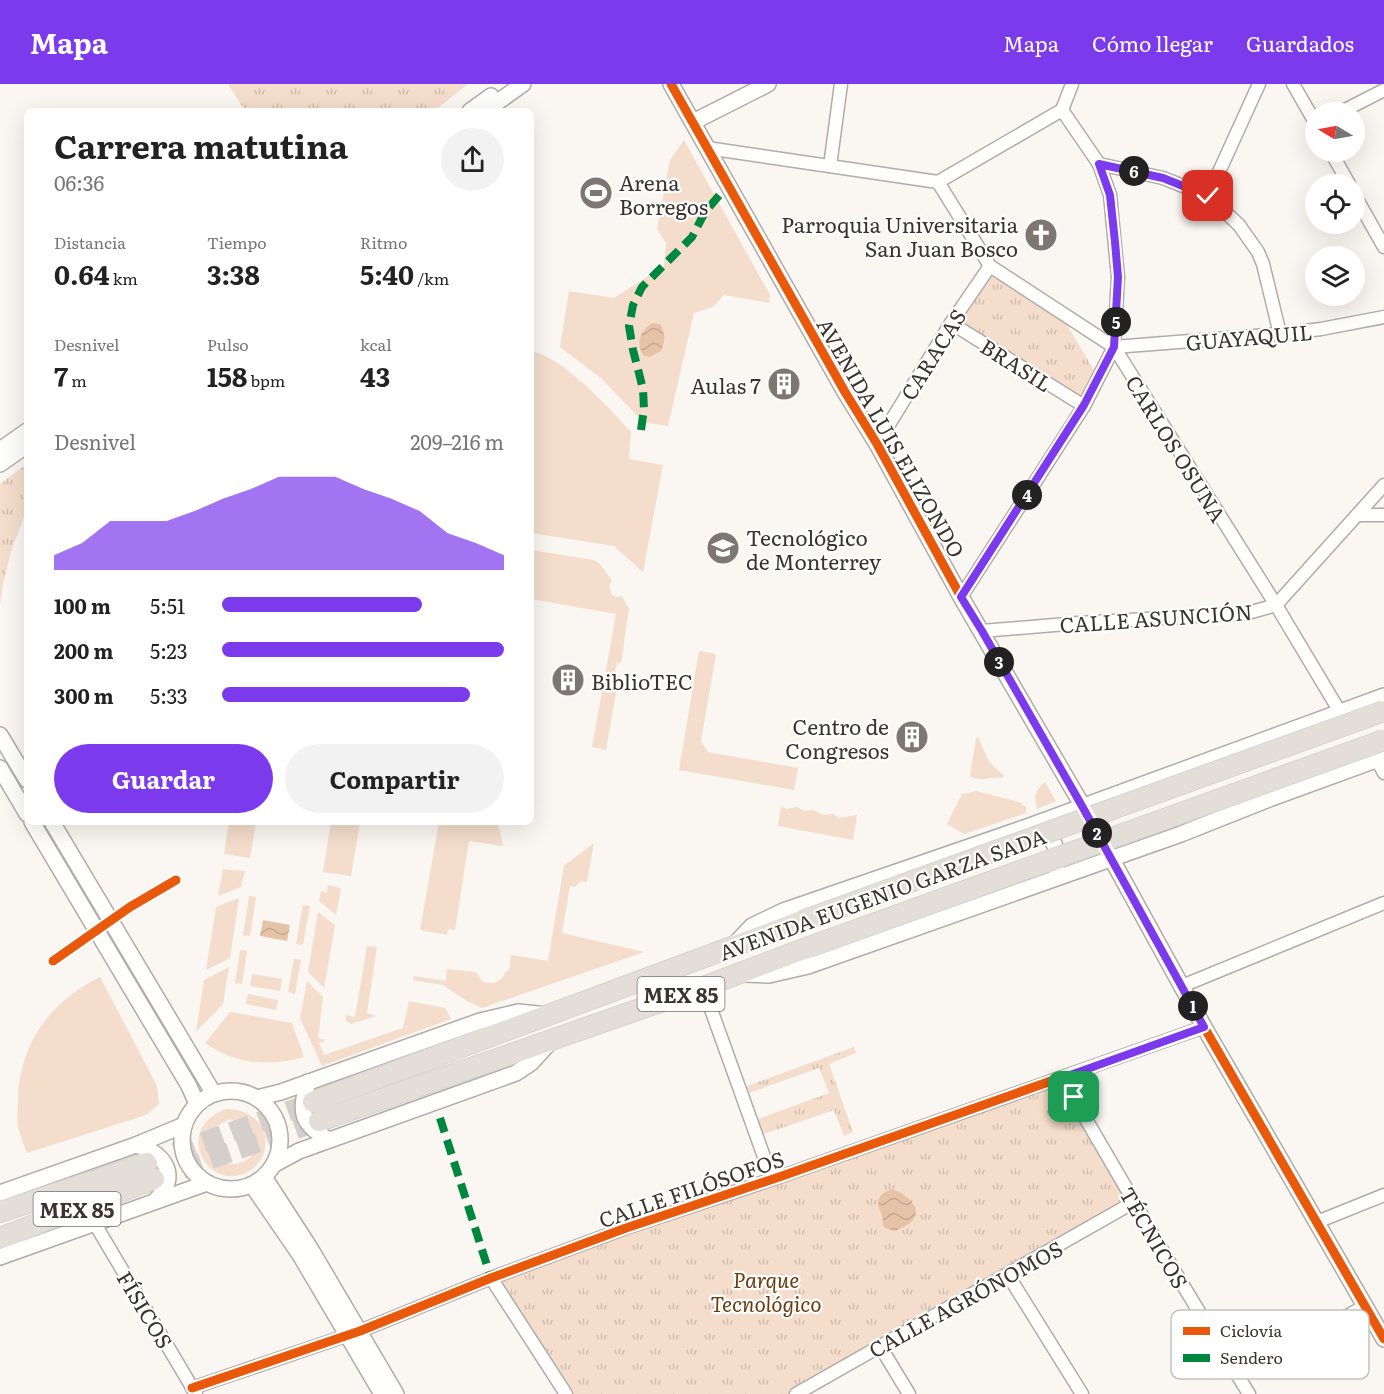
<!DOCTYPE html>
<html lang="es">
<meta charset="utf-8">
<style>
body{margin:0;font-family:Literata,serif;background:#f2f2f2;color:#222;height:100vh;display:flex;flex-direction:column;font-size:22px;white-space:nowrap}
*{box-sizing:border-box;margin:0}
p{font-size:20px;color:#767676}
.icon{flex:none;width:33px;height:33px;fill:none;stroke:currentColor;stroke-width:2;stroke-linecap:round;stroke-linejoin:round}
.map{position:relative;flex:1;overflow:hidden}
.panel{position:absolute;left:24px;top:24px;width:510px;height:717px;display:flex;flex-direction:column;background:#fff;border-radius:9px;box-shadow:0 6px 24px #0002}
.panel>*{flex:none}
.needle{width:39px;rotate:280deg}
.tools{position:absolute;left:1305px;top:18px;display:grid;gap:12px}
.tools a{display:grid;place-items:center;width:60px;height:60px;border-radius:50%;background:#fff;box-shadow:0 6px 24px #0002;font-size:30px}
.pin{position:absolute;display:grid;place-items:center;width:51px;height:51px;color:#fff;margin:-26px;border-radius:12px;box-shadow:0 3px 9px #0006}
.km{position:absolute;width:30px;height:30px;margin:-15px;border-radius:50%;background:#222;color:#fff;font-size:16px;line-height:30px;text-align:center}
.round{display:grid;place-items:center;flex:none;width:63px;height:63px;border-radius:32px;background:#f2f2f2}
.head{display:flex;align-items:center;justify-content:space-between;height:102px;padding:0 30px}
h1{font-size:33px;font-weight:700;line-height:45px}
.figures{display:grid;grid-template-columns:repeat(3,1fr);gap:9px;height:102px;padding:6px 30px}
.figures div{display:grid;align-content:center}
.figures b{font-size:26px;font-weight:700}
.figures small{font-size:16px;font-weight:400}
.figures p{font-size:16px}
.chart{height:168px;padding:12px 30px}
.chart p{display:flex;justify-content:space-between}
.chart svg{width:100%;height:108px;margin-top:6px;fill:#7c3aed;opacity:.7}
.primary-button{display:flex;gap:12px;margin-top:auto;padding:12px 30px}
.primary-button a{flex:1;height:69px;border-radius:36px;background:#7c3aed;color:#fff;font-size:24px;font-weight:700;line-height:69px;text-align:center}
.primary-button a+a{background:#f2f2f2;color:#222}
ul{padding:0 30px;list-style:none;font-size:20px}
li{display:grid;grid-template-columns:96px 72px 1fr;align-items:center;height:45px}
li i{height:15px;border-radius:8px;background:#7c3aed}
header{display:flex;align-items:center;gap:36px;box-sizing:border-box;height:84px;padding:0 30px;background:#7c3aed;color:#fff}
header strong{font-size:28px}
nav{display:flex;gap:33px;margin-inline-start:auto;font-size:21px}
.map>svg:first-child{display:block}
.green{fill:#f4ddcb;fill-rule:evenodd}
.park{fill:url(#park-tufts)}
.water{fill:url(#water-waves)}
.lines{fill:none;stroke-linecap:round;stroke-linejoin:round}
.trunk-tunnel{stroke:#d4cfca;stroke-width:20;stroke-dasharray:20 10;stroke-linecap:butt}
.minor-casing{stroke:#b2aca8;stroke-width:15}
.tertiary-casing{stroke:#b2aca8;stroke-width:18}
.trunk-casing{stroke:#d6d3d0;stroke-width:22}
.minor{stroke:#fefefd;stroke-width:12}
.tertiary{stroke:#fefefd;stroke-width:15}
.trunk{stroke:#e4ded9;stroke-width:20}
.trunk-bridge-casing{stroke:#d6d3d0;stroke-width:22;stroke-linecap:butt}
.trunk-bridge{stroke:#e4ded9;stroke-width:20}
.quiet{stroke:#00873e;stroke-width:8;stroke-dasharray:15 8;stroke-linecap:butt}
.cycleway-casing{stroke:#fff;stroke-width:13}
.cycleway{stroke:#e8590c;stroke-width:9}
.route-casing{stroke:#fff;stroke-width:12}
.route{stroke:#7c3aed;stroke-width:8}
.labels{text-anchor:middle;dominant-baseline:central;stroke-width:4.5;stroke-linejoin:round;paint-order:stroke}
.shield{fill:#fff;stroke:#76706b;stroke-width:1.5}
.shield-label{font-size:20px;font-weight:bold;fill:#3b332c}
.poi-label{font-size:21px;fill:#3b332c;stroke:#fff;text-anchor:start}
.street-label{font-size:21px;fill:#3b332c;stroke:#fff}
.park-label{font-size:21px;font-style:italic;fill:#6a3c0f;stroke:#fff}
.key{fill:#fff;stroke:#c4c2c0;stroke-width:1.5}
.key-label{font-size:16px;fill:#3b332c}
</style>
<header>
<strong>Mapa</strong>
<nav><a>Mapa</a><a>Cómo llegar</a><a>Guardados</a></nav>
</header>
<div class="map">
<svg width="1384" height="1310" viewBox="0 0 1384 1310">
<defs>
<pattern id="park-tufts" width="24" height="20" patternUnits="userSpaceOnUse" patternTransform="scale(1.5)"><rect width="24" height="20" fill="#f4ddcb"/><path d="M3 7l-1-3M5 7V3M7 7l1-3M15 17l-1-3M17 17v-4M19 17l1-3" fill="none" stroke="#d2beae"/></pattern>
<pattern id="water-waves" width="16" height="10" patternUnits="userSpaceOnUse" patternTransform="scale(1.5)"><rect width="16" height="10" fill="#e6c3a7"/><path d="M0 5q4-4 8 0t8 0" fill="none" stroke="#c6a890"/></pattern>
</defs>
<rect width="100%" height="100%" fill="#faf6f2"/>
<g class="green">
<polygon points="684,56 770,211 769,219 724,211 713,223 694,229 668,342 643,338 601,294 560,263 569,207 614,214 664,182 666,159 657,145 670,76"/>
<path d="M531 267C563 273 609 324 631 348L629 375 663 381 643 488 614 462 531 449Z"/>
<polygon points="531,466 594,476 600,480 612,497 609,502 612,511 616,513 622,512 629,525 621,579 617,579 615,586 619,591 606,666 592,663 616,530 531,515"/>
<polygon points="699,567 716,570 701,657 708,668 798,684 794,706 679,686"/>
<path d="M978 653 989 678 1004 692 1003 694C993 693 978 698 970 692L976 654Z"/>
<path d="M1045 698 1056 717 1037 725C1034 714 1035 705 1045 698Z"/>
<polygon points="977,707 1022,719 1022,721 1026,722 1026,729 964,750 947,740 962,710"/>
<polygon points="781,722 786,725 797,723 804,727 813,726 823,731 833,730 839,734 857,731 853,756 778,742"/>
<polygon points="229,738 256,738 250,774 224,770"/>
<polygon points="331,738 360,738 351,792 323,788"/>
<polygon points="439,738 498,740 503,762 469,757 455,846 448,845 447,851 420,846"/>
<path d="M594 759 587 798 581 797 575 803 570 802 562 849 644 868 482 924 467 917 443 901 413 896 414 892 446 897 447 885 476 888 482 897C493 902 502 898 506 887H509L511 871 548 877 564 782Z"/>
<polygon points="223,785 245,787 241,803 218,812"/>
<polygon points="328,801 341,804 336,831 319,817 321,807 327,809"/>
<polygon points="249,812 256,813 250,852 243,851"/>
<polygon points="239,814 230,874 206,886 216,823"/>
<polygon points="303,821 310,822 303,861 296,860"/>
<polygon points="318,828 335,841 324,904 308,888"/>
<polygon points="367,862 377,863 367,929 376,932 351,940 346,937 346,931 355,933"/>
<polygon points="240,866 247,867 242,900 235,899"/>
<polygon points="294,875 301,876 295,910 288,908"/>
<polygon points="229,883 223,920 196,948 204,896"/>
<polygon points="252,890 282,895 280,907 250,902"/>
<path d="M100 893 157 1002 159 1020 146 1031 27 1069C24 1061 20 1052 18 1043 17 1034 18 1023 18 1014 20 959 51 917 100 893Z"/>
<polygon points="307,897 323,913 318,954 326,956 319,959 324,971 403,944 409,917 445,924 451,935 322,982 300,934"/>
<polygon points="248,910 278,916 276,926 246,920"/>
<path d="M230 928 292 939 304 973C270 983 234 980 205 959Z"/>
<path d="M226 1025C248 1025 269 1039 265 1064 264 1073 258 1081 251 1086 210 1113 170 1046 226 1025ZM228 1036C237 1035 247 1038 252 1047 275 1089 188 1094 214 1044Z"/>
</g>
<g class="park">
<polygon points="228,0 468,0 434,27 245,27"/>
<polygon points="990,182 1058,226 1098,293 1084,322 951,239"/>
<polygon points="27,380 27,425 12,464 3,500 0,520 0,400"/>
<polygon points="854,963 856,969 829,980 853,1048 844,1052 834,1026 764,1050 758,1035 829,1009 819,984 749,1009 747,1002"/>
<polygon points="1063,996 1133,1116 794,1310 566,1310 491,1194"/>
</g>
<g class="water">
<path d="M652 239 660 240C666 250 665 257 661 267L650 273 644 272C635 259 640 247 652 239Z"/>
<polygon points="263,836 290,841 287,857 260,852"/>
<path d="M892 1105C904 1109 925 1124 912 1137 908 1142 900 1144 895 1147L885 1144 883 1141C885 1126 866 1115 892 1105Z"/>
</g>
<g class="lines">
<g class="trunk-tunnel">
<polyline points="147,1079 313,1018"/>
<polyline points="154,1095 319,1037"/>
</g>
<defs>
<g id="minor">
<polyline points="1293,0 1316,40"/>
<polyline points="1062,26 1072,0"/>
<polyline points="1341,28 1384,6"/>
<polyline points="707,64 938,98"/>
<polyline points="1331,68 1349,100"/>
<polyline points="1099,80 1163,94 1208,112 1239,141 1258,168 1263,180 1280,250"/>
<polyline points="830,82 841,0"/>
<polyline points="938,98 990,182 1114,263 1276,521 1340,628"/>
<polyline points="938,98 1062,26"/>
<polyline points="1354,110 1384,163"/>
<polyline points="1208,112 1259,0"/>
<polyline points="951,239 1084,322"/>
<polyline points="1114,263 1280,250 1321,245 1384,233"/>
<polyline points="877,360 951,239 990,182"/>
<polyline points="1359,431 1384,431"/>
<polyline points="961,513 1084,322 1114,263 1118,193 1110,111 1099,80 1062,26"/>
<polyline points="982,547 1078,539 1248,529 1276,521 1384,401"/>
<polyline points="1377,676 1384,689"/>
<polyline points="1182,902 1384,819"/>
<polyline points="703,903 772,1095"/>
<polyline points="1062,994 1178,1193 1249,1310"/>
<polyline points="1317,1138 1384,1111"/>
<polyline points="95,1140 196,1310"/>
<polyline points="1008,1191 1082,1310"/>
<polyline points="491,1194 566,1310"/>
<polyline points="880,1262 909,1310"/>
<polyline points="1238,1292 1365,1222"/>
<polyline points="192,1304 360,1247 491,1194 626,1144 782,1092 1204,943"/>
<polyline points="796,1310 1134,1118"/>
</g>
<g id="tertiary">
<polyline points="671,0 845,308 877,360 961,513 1082,721 1204,943 1384,1255"/>
<polyline points="470,27 491,12"/>
<polyline points="485,27 523,0"/>
<polyline points="693,38 768,0"/>
<polyline points="0,366 27,347"/>
<polyline points="0,380 27,361"/>
<polyline points="0,651 27,696"/>
<polyline points="0,684 27,730"/>
<polyline points="32,738 189,1002 197,1020"/>
<polyline points="52,738 214,1010"/>
<path d="M1037 745C1054 752 1060 766 1056 784"/>
<polyline points="734,861 752,842 783,827 1024,744 1384,612"/>
<polyline points="744,890 769,891 808,882 1181,750 1269,715 1384,673"/>
<path d="M308 998C299 1029 301 1040 329 1056"/>
<circle cx="231" cy="1056" r="49"/>
<polyline points="257,1014 281,1008 480,937 518,928 547,931"/>
<path d="M136 1061C166 1070 180 1092 155 1117"/>
<polyline points="273,1081 299,1067 516,989 531,979 552,956"/>
<polyline points="264,1093 310,1164 396,1310"/>
<polyline points="252,1101 300,1171 382,1310"/>
<polyline points="0,1109 136,1061 184,1041"/>
<polyline points="0,1173 207,1099"/>
</g>
<g id="trunk">
<polyline points="313,1018 802,837"/>
<polyline points="319,1037 703,903 809,863"/>
<polyline points="0,1128 147,1079"/>
<polyline points="0,1154 154,1095"/>
</g>
</defs>
<use href="#minor" class="minor-casing"/>
<use href="#tertiary" class="tertiary-casing"/>
<use href="#trunk" class="trunk-casing"/>
<use href="#minor" class="minor"/>
<use href="#tertiary" class="tertiary"/>
<use href="#trunk" class="trunk"/>
<defs>
<g id="trunk-bridge">
<polyline points="802,837 1384,627"/>
<polyline points="809,863 1384,656"/>
</g>
</defs>
<use href="#trunk-bridge" class="trunk-bridge-casing"/>
<use href="#trunk-bridge" class="trunk-bridge"/>
<g class="quiet">
<polyline points="641,346 644,325 643,305 633,266 629,242 633,221 642,203 692,153 705,128 728,101"/>
<polyline points="440,1034 491,1194"/>
</g>
<defs>
<g id="cycleway">
<polyline points="671,0 845,308 877,360 961,513 1082,721 1204,943 1384,1255"/>
<polyline points="53,877 130,823 176,796"/>
<polyline points="192,1304 360,1247 491,1194 626,1144 782,1092 1204,943"/>
</g>
</defs>
<use href="#cycleway" class="cycleway-casing"/>
<use href="#cycleway" class="cycleway"/>
</g>
<g class="lines">
<defs>
<polyline id="route" points="1074,1013 1062,994 1204,943 1082,722 982,547 961,513 1084,321 1114,263 1118,193 1115,158 1110,111 1099,80 1163,94 1208,112"/>
</defs>
<use href="#route" class="route-casing"/>
<use href="#route" class="route"/>
</g>
<defs>
<symbol id="stadium-disc" viewBox="-11 -11 22 22"><circle r="9.5" fill="#7e7771" stroke="#fff"/><path d="M0-5a6.5 5 0 1 0 0 10a6.5 5 0 1 0 0-10ZM-3.5-1.8h7v3.6h-7Z" fill="#fff"/></symbol>
<symbol id="church-disc" viewBox="-11 -11 22 22"><circle r="9.5" fill="#7e7771" stroke="#fff"/><path d="M-1.2-6h2.4v3.5h3.3v2.4h-3.3V6h-2.4V-.1h-3.3v-2.4h3.3Z" fill="#fff"/></symbol>
<symbol id="building-disc" viewBox="-11 -11 22 22"><circle r="9.5" fill="#7e7771" stroke="#fff"/><path d="M-4-6H4V6H1V3H-1V6H-4ZM-2.5-4.3h1.7v1.8h-1.7ZM.8-4.3h1.7v1.8H.8ZM-2.5-1h1.7V.8h-1.7ZM.8-1h1.7V.8H.8Z" fill="#fff"/></symbol>
<symbol id="university-disc" viewBox="-11 -11 22 22"><circle r="9.5" fill="#7e7771" stroke="#fff"/><path d="M0-5L7-2L0 1L-7-2ZM-4 1L0 2.5L4 1V4Q0 6-4 4Z" fill="#fff"/></symbol>
</defs>
<g fill-rule="evenodd">
<use href="#stadium-disc" x="577" y="90" width="38" height="38"/>
<use href="#church-disc" x="1022" y="132" width="38" height="38"/>
<use href="#building-disc" x="765" y="281" width="38" height="38"/>
<use href="#university-disc" x="704" y="445" width="38" height="38"/>
<use href="#building-disc" x="549" y="577" width="38" height="38"/>
<use href="#building-disc" x="893" y="634" width="38" height="38"/>
</g>
<g class="labels">
<g class="shield">
<rect x="637.5" y="893" width="87" height="34" rx="4.5"/>
<rect x="33.5" y="1108" width="87" height="34" rx="4.5"/>
</g>
<g class="shield-label">
<text x="681" y="910">MEX 85</text>
<text x="77" y="1125">MEX 85</text>
</g>
<g class="poi-label">
<text x="619" y="97">Arena<tspan x="619" dy="24">Borregos</tspan></text>
<text x="1018" y="139" text-anchor="end">Parroquia Universitaria<tspan x="1018" dy="24">San Juan Bosco</tspan></text>
<text x="761" y="300" text-anchor="end">Aulas 7</text>
<text x="746" y="452">Tecnológico<tspan x="746" dy="24">de Monterrey</tspan></text>
<text x="591" y="596">BiblioTEC</text>
<text x="889" y="641" text-anchor="end">Centro de<tspan x="889" dy="24">Congresos</tspan></text>
</g>
<g class="street-label">
<text transform="translate(1249 252) rotate(-5)">GUAYAQUIL</text>
<text transform="translate(932 270) rotate(-58)">CARACAS</text>
<text transform="translate(1017 280) rotate(32)">BRASIL</text>
<text transform="translate(892 353) rotate(60)">AVENIDA LUIS ELIZONDO</text>
<text transform="translate(1177 364) rotate(58)">CARLOS OSUNA</text>
<text transform="translate(1156 533) rotate(-4)">CALLE ASUNCIÓN</text>
<text transform="translate(882 809) rotate(-20)">AVENIDA EUGENIO GARZA SADA</text>
<text transform="translate(691 1104) rotate(-19)">CALLE FILÓSOFOS</text>
<text transform="translate(1155 1153) rotate(60)">TÉCNICOS</text>
<text transform="translate(965 1214) rotate(-29)">CALLE AGRÓNOMOS</text>
<text transform="translate(146 1225) rotate(59)">FÍSICOS</text>
</g>
<g class="park-label">
<text x="766" y="1194">Parque<tspan x="766" dy="24">Tecnológico</tspan></text>
</g>
</g>
<rect x="1171" y="1226" width="198" height="69" rx="9" class="key"/>
<rect x="1183" y="1243" width="27" height="8" fill="#e8590c"/>
<rect x="1183" y="1270" width="27" height="8" fill="#00873e"/>
<g class="key-label">
<text x="1220" y="1253">Ciclovía</text>
<text x="1220" y="1280">Sendero</text>
</g>
</svg>
<div class="tools">
<a><svg class="needle" viewBox="-14 -14 28 28"><path d="M0-13l5 13h-10z" fill="#e53935"/><path d="M0 13l5-13h-10z" fill="#767676"/></svg></a>
<a><svg class="icon" aria-label="locate" viewBox="0 0 24 24"><circle cx="12" cy="12" r="6"/><path d="M12 2v4M12 18v4M2 12h4M18 12h4"/></svg></a>
<a><svg class="icon" aria-label="layers" viewBox="0 0 24 24"><path d="M12 4l9 5-9 5-9-5zM3 14l9 5 9-5"/></svg></a>
</div>
<div class="pin" style="left:1074px;top:1013px;background:#1e9e55"><svg class="icon" aria-label="arrive" viewBox="0 0 24 24"><path d="M6 21V4h12l-3 4 3 4H6"/></svg></div>
<div class="pin" style="left:1208px;top:112px;background:#d93025"><svg class="icon" aria-label="check" viewBox="0 0 24 24"><path d="M5 12l5 5 9-10"/></svg></div>
<b class="km" style="left:1193px;top:922px">1</b>
<b class="km" style="left:1097px;top:749px">2</b>
<b class="km" style="left:999px;top:578px">3</b>
<b class="km" style="left:1027px;top:411px">4</b>
<b class="km" style="left:1116px;top:238px">5</b>
<b class="km" style="left:1134px;top:87px">6</b>
<section class="panel">
<div class="head"><div><h1>Carrera matutina</h1><p>06:36</p></div><a class="round"><svg class="icon" aria-label="share" viewBox="0 0 24 24"><path d="M12 15V3M7 8l5-5 5 5M5 13v7h14v-7"/></svg></a></div>
<div class="figures">
<div><p>Distancia</p><b>0.64<small> km</small></b></div>
<div><p>Tiempo</p><b>3:38</b></div>
<div><p>Ritmo</p><b>5:40<small> /km</small></b></div>
</div>
<div class="figures">
<div><p>Desnivel</p><b>7<small> m</small></b></div>
<div><p>Pulso</p><b>158<small> bpm</small></b></div>
<div><p>kcal</p><b>43</b></div>
</div>
<div class="chart"><p><span>Desnivel</span>209–216 m</p>
<svg viewBox="0 0 160 44" preserveAspectRatio="none"><path d="M0 44V38L10 33L20 24L30 24L40 24L50 20L60 15L70 11L80 6L90 6L100 6L110 11L120 15L130 20L140 29L150 33L160 38V44z"/></svg>
</div>
<ul>
<li><b>100 m</b>5:51<i style="width:71%"></i></li>
<li><b>200 m</b>5:23<i style="width:100%"></i></li>
<li><b>300 m</b>5:33<i style="width:88%"></i></li>
</ul>
<div class="primary-button"><a>Guardar</a><a>Compartir</a></div>
</section>
</div>
